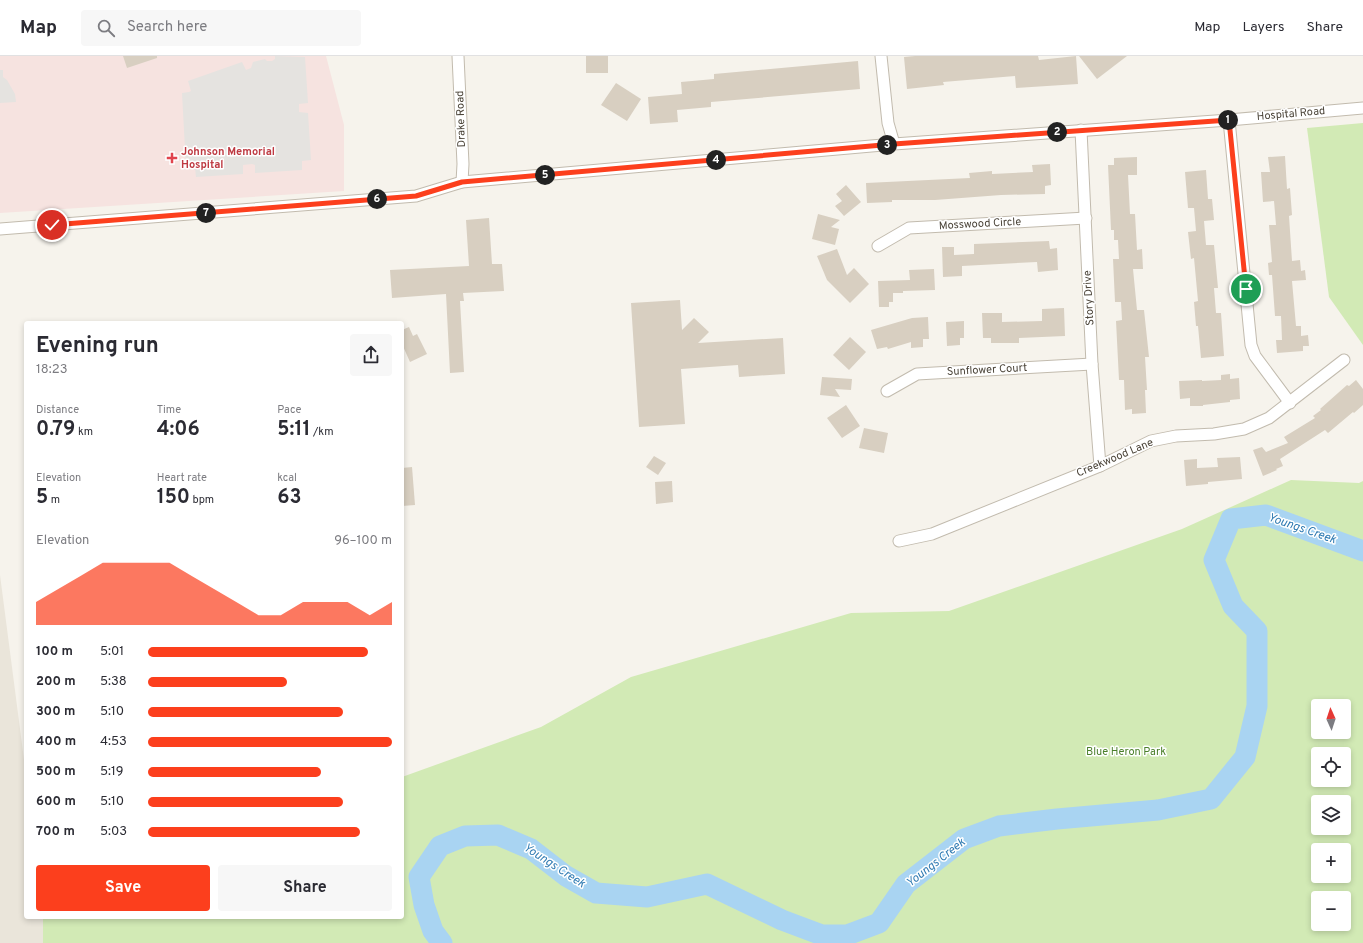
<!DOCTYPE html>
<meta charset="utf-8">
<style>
body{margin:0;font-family:Overpass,sans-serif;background:#f7f7f7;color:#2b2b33;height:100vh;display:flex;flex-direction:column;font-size:15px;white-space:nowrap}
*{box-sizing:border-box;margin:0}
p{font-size:13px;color:#7c7c81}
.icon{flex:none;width:22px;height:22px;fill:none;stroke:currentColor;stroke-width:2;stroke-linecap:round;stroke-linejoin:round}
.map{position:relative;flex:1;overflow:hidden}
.panel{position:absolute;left:24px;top:265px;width:380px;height:598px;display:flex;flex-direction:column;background:#fff;border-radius:4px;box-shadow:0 2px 6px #0003}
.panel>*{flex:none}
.needle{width:26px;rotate:357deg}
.buttons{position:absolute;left:1311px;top:643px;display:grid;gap:8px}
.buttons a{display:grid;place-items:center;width:40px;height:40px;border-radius:4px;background:#fff;box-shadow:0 2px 6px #0003;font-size:20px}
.pin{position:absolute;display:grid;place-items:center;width:34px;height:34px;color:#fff;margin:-17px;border:2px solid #fff;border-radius:50%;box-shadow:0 1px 4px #0007}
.km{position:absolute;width:20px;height:20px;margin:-10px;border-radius:50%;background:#222;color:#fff;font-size:11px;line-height:20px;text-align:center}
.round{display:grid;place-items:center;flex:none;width:42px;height:42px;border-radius:4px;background:#f7f7f7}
.overview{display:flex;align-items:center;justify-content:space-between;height:68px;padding:0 12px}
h1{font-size:22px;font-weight:700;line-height:30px}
.figures{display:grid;grid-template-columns:repeat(3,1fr);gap:6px;height:68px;padding:4px 12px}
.figures div{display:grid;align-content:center}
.figures b{font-size:20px;font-weight:700}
.figures small{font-size:11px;font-weight:400}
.figures p{font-size:11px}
.chart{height:112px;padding:8px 12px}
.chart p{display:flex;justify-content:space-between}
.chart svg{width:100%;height:72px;margin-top:4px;fill:#fc3f1d;opacity:.7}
.button{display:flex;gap:8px;margin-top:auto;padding:8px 12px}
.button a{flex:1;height:46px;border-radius:4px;background:#fc3f1d;color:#fff;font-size:16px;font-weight:700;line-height:46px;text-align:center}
.button a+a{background:#f7f7f7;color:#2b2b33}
ul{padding:0 12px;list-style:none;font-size:13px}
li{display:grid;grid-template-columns:64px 48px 1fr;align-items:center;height:30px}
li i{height:10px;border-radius:5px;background:#fc3f1d}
header{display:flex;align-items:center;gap:24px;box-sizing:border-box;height:56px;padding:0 20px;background:#fff;border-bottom:1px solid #e1e1e2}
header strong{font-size:19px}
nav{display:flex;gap:22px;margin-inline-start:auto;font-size:14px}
.search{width:280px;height:36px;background:#f7f7f7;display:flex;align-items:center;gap:10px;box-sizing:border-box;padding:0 14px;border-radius:4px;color:#7c7c81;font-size:15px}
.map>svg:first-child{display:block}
.residential{fill:#eae5da}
.medical{fill:#f6e3e0}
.green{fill:#d2eab5;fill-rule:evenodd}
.parking{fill:#e5e3e0}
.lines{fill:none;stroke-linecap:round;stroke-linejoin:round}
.river{stroke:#a9d4f2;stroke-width:21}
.building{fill:#d8cfc1}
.street-casing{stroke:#c2bbae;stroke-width:13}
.street{stroke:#fff;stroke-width:11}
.route-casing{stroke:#fff;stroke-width:8}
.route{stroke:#fc3f1d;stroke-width:5}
.health-dot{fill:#e0444e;stroke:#fff;stroke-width:1.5}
.labels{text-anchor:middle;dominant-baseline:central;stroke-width:3;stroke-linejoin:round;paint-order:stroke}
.street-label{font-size:11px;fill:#4b4439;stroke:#fff}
.health-label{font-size:11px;font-weight:bold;fill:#be3a42;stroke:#fff;text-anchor:start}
.park-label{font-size:11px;fill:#4a7f2a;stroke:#fff}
.water-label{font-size:12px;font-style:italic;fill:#2e7ab2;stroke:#fff}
</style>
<header>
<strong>Map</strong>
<div class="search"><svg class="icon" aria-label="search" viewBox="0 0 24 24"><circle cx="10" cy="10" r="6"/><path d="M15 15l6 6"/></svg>Search here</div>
<nav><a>Map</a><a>Layers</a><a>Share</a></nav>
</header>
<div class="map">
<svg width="1363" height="887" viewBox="0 0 1363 887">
<rect width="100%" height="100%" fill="#f6f3ec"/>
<polygon class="residential" points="0,519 26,719 26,861 43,861 43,887 0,887"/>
<polygon class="medical" points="0,0 326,0 344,69 344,135 0,157"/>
<g class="green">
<polygon points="1363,67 1363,289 1329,241 1307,72"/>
<path d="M1291 424 1359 427 1363 425V887H43V861H402V721L541 671 631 621 851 557 949 555 1182 473ZM1318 650H1344V676H1318ZM1318 698H1344V724H1318ZM1318 746H1344V772H1318ZM1318 794H1344V820H1318ZM1318 842H1344V868H1318Z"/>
</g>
<g class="parking">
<polygon points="275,0 305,1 308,47 299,48 299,56 308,57 311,104 302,105 302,114 255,117 255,109 252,108 243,109 243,118 196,121 195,112 186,112 182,37 189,36 191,35 188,25 242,6 246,14 251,12 253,6 265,3 267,5 272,5 275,3"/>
<polygon points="0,14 3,14 3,21 7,24 15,38 16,46 0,47"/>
</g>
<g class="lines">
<polyline class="river" points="442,887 433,875 424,849 419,821 440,790 465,780 498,779 531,793 566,820 596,837 647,841 707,828 782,864 822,879 847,879 879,867 906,828 964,783 999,770 1057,763 1158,754 1211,743 1245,701 1257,650 1257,575 1233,550 1214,504 1231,463 1266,459 1363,495"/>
</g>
<g class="building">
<polygon points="123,0 157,0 157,2 127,12"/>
<rect x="586" y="0" width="22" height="17"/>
<polygon points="915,0 1038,0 1039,4 1076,0 1078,28 1016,32 1015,20 943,26 944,29 907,33 904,1"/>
<polygon points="1079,0 1127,0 1097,23"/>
<polygon points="858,5 860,33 711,46 711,51 677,54 678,66 650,68 648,41 682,38 681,26 714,23 714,18"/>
<polygon points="616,27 641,43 627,65 601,49"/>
<polygon points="1285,100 1287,133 1290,132 1292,159 1289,160 1292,205 1300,204 1301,215 1305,214 1306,224 1292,225 1296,270 1301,270 1301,280 1308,279 1309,290 1303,290 1303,295 1277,297 1276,284 1282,284 1281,260 1275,260 1272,219 1269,219 1268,207 1272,206 1269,169 1276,169 1274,145 1263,146 1261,116 1270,116 1268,101"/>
<polygon points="1137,101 1137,119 1128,119 1130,158 1135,158 1137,194 1142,193 1143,213 1133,213 1137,254 1144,254 1149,301 1145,301 1147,334 1145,334 1146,357 1132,358 1132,353 1125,354 1124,324 1119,324 1116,265 1122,264 1121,246 1115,246 1113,203 1119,203 1118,184 1114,184 1114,174 1111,174 1108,109 1114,109 1114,102"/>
<polygon points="1050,108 1051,129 1045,130 1045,138 1001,139 935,144 892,144 892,146 867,147 866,127 970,122 969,117 992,115 992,118 1033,116 1032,109"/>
<polygon points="1206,114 1208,143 1212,143 1214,164 1204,165 1206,189 1214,189 1218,232 1214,232 1216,257 1221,257 1224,300 1201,302 1198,270 1196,270 1194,246 1198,245 1194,202 1191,203 1188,176 1196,175 1194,152 1188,152 1185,116"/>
<polygon points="846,129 861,146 844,160 835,150 842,145 836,138"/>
<polygon points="818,158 840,164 831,171 839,173 835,189 812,183"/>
<polygon points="489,162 492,208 502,208 504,235 463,237 464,245 460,245 464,316 450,317 446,238 392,242 390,214 469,210 466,164"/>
<polygon points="1049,185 1050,193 1057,192 1058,214 1038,216 1037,206 962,210 962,220 943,221 942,191 954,191 954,199 974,198 974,188"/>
<polygon points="837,193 847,219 854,212 869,228 850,247 827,224 817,200"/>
<polygon points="934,213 935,234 903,235 903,237 893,237 893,246 889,246 889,251 879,251 878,225 910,224 909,214"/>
<polygon points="680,244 682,274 694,262 709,276 698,287 783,282 785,318 739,321 738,309 681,313 685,368 639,371 631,247"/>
<polygon points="1064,252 1065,280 1019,282 1019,287 991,287 991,282 983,282 982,257 1002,257 1002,266 1042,265 1042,253"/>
<polygon points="928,261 929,283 923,283 923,291 911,292 911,286 888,293 887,291 877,293 871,274 912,262"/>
<polygon points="964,265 964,282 960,282 960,289 947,290 946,266"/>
<polygon points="409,271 413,280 417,278 427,298 410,306 402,288 402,274"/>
<polygon points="850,281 866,296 849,314 833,299"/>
<polygon points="1230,318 1230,323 1239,322 1240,343 1230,344 1230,346 1203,349 1203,350 1190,350 1190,342 1180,343 1179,325 1202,324 1202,325 1221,324 1221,319"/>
<polygon points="822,321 852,323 851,334 835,333 840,341 820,339"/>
<polygon points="1356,324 1363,333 1363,349 1354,357 1353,356 1328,377 1325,374 1280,403 1283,410 1276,413 1277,414 1263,420 1253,394 1262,391 1266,396 1288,387 1284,381 1315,362 1313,360 1321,354 1320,353 1347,329 1349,330"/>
<polygon points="846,349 860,370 842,382 827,362"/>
<polygon points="864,372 888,377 884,397 859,392"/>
<polygon points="654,400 666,407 658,419 646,411"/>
<polygon points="1240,401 1242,423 1208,426 1208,428 1186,430 1184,404 1197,403 1197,412 1218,411 1217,402"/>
<polygon points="412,411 415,449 402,450 402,412"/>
<polygon points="672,425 673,446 656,448 655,426"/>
</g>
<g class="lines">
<defs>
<g id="street">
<polyline points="458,0 463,108 462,126"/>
<polyline points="881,0 888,67 894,88"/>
<polyline points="1229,64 1251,289 1255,300 1290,347"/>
<polyline points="1081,74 1092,308 1100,410"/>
<polyline points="0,173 416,140 462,126 894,88 1229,64 1363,52"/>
<polyline points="878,190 909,172 1086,162"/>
<polyline points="887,335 917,318 1092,308"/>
<polyline points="899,485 932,478 1100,410 1151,385 1176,380 1214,378 1244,373 1269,362 1344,304"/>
</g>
</defs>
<use href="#street" class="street-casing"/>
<use href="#street" class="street"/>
</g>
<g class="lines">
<defs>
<polyline id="route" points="52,169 416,140 462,126 894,88 1229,64 1246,233"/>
</defs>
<use href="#route" class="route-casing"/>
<use href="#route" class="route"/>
</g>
<path class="health-dot" d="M170 96h4v4h4v4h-4v4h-4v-4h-4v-4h4z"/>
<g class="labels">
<g class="street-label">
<text transform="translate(1291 58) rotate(-5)">Hospital Road</text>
<text transform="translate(461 63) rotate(-92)">Drake Road</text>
<text transform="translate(980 168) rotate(-3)">Mosswood Circle</text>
<text transform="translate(1089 242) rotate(-93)">Story Drive</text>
<text transform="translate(987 314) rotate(-3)">Sunflower Court</text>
<text transform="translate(1115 402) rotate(-23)">Creekwood Lane</text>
</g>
<g class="health-label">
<text x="181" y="96">Johnson Memorial<tspan x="181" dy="13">Hospital</tspan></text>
</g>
<g class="park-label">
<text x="1126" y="696">Blue Heron Park</text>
</g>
<g class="water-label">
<text transform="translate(1302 473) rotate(19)">Youngs Creek</text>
<text transform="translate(936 807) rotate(-38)">Youngs Creek</text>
<text transform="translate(554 810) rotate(33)">Youngs Creek</text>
</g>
</g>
</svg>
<div class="buttons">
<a><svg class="needle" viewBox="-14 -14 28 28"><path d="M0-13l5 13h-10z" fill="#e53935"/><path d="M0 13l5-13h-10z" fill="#7c7c81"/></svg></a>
<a><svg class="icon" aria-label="locate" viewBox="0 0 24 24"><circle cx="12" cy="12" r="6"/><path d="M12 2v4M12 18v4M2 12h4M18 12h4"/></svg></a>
<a><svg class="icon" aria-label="layers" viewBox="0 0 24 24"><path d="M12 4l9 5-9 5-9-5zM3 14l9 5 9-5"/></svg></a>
<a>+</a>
<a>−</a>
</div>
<div class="pin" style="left:1246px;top:233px;background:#1e9e55"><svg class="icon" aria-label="arrive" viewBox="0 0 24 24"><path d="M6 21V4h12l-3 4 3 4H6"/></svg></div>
<div class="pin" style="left:52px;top:169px;background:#d93025"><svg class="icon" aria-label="check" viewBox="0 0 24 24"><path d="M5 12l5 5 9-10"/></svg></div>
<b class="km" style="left:1228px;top:64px">1</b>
<b class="km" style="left:1057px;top:76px">2</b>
<b class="km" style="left:887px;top:89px">3</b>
<b class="km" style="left:716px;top:104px">4</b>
<b class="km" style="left:545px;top:119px">5</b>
<b class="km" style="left:377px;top:143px">6</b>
<b class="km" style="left:206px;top:157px">7</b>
<section class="panel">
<div class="overview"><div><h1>Evening run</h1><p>18:23</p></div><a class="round"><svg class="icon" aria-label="share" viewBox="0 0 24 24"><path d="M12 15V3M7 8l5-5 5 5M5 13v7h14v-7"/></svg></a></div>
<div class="figures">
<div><p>Distance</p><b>0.79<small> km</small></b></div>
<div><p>Time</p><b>4:06</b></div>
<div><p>Pace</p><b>5:11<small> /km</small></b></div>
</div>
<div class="figures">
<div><p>Elevation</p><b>5<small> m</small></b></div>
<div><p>Heart rate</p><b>150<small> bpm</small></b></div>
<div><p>kcal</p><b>63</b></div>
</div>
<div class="chart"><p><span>Elevation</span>96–100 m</p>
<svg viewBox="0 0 160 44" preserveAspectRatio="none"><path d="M0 44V30L10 22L20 14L30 6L40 6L50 6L60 6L70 14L80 22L90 30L100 38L110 38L120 30L130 30L140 30L150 38L160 30V44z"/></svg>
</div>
<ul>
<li><b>100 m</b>5:01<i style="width:90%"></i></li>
<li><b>200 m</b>5:38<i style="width:57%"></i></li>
<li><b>300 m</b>5:10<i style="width:80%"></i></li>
<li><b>400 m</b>4:53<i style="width:100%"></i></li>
<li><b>500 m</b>5:19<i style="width:71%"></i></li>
<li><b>600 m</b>5:10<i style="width:80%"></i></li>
<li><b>700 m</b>5:03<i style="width:87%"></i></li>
</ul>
<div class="button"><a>Save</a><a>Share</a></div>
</section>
</div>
